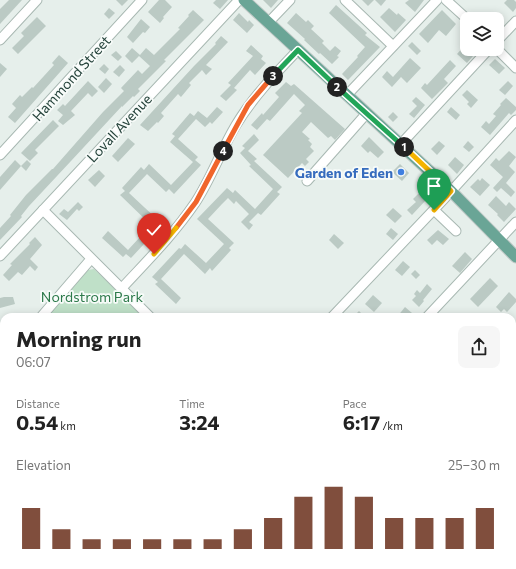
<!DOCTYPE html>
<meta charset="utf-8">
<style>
body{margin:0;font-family:Commissioner,sans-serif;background:#f6f6f6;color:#222;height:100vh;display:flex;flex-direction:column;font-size:15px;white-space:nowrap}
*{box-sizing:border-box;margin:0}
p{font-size:13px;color:#767676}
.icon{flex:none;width:22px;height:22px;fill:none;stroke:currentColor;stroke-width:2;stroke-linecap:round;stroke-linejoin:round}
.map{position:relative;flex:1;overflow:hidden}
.sheet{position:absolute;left:0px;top:313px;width:516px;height:256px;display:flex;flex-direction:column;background:#fff;border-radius:12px 12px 0 0;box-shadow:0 2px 10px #0003}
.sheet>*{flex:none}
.controls{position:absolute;left:460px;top:12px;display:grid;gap:8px}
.controls a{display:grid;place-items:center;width:44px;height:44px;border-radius:8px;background:#fff;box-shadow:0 2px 10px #0003;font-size:20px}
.pin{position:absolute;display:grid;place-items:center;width:34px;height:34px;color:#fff;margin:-41px -17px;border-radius:50% 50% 50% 0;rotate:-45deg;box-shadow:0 0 4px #0007}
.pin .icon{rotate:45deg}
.km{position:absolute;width:20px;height:20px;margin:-10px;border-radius:50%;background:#222;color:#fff;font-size:11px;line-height:20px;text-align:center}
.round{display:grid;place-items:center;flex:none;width:42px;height:42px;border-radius:8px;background:#f6f6f6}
.headline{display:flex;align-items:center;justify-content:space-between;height:68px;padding:0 16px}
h1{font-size:22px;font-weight:700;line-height:30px}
.figures{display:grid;grid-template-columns:repeat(3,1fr);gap:6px;height:68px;padding:4px 16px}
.figures div{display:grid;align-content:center}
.figures b{font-size:20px;font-weight:700}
.figures small{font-size:11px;font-weight:400}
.figures p{font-size:11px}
.chart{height:112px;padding:8px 16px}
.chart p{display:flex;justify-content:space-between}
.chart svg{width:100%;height:72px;margin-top:4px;stroke:#804e3d;stroke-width:6}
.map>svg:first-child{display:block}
.green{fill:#bfe0c8}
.building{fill:#bbcac4}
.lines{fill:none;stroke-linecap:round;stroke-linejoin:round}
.minor-casing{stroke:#a8b8b2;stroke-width:11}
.major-casing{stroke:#c2cac8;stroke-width:13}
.path{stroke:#86b3a5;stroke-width:1;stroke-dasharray:2 3;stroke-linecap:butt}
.minor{stroke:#fff;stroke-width:9}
.major{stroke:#6aa596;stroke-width:11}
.split-1-casing{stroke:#fff;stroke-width:8}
.split-2-casing{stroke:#fff;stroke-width:8}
.split-3-casing{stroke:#fff;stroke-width:8}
.split-4-casing{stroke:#fff;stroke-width:8}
.split-5-casing{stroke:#fff;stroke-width:8}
.split-6-casing{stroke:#fff;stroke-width:8}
.split-1{stroke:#f5b400;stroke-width:5}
.split-2{stroke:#22a559;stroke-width:5}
.split-3{stroke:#22a559;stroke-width:5}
.split-4{stroke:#f0652b;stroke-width:5}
.split-5{stroke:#f0652b;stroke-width:5}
.split-6{stroke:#f5b400;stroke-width:5}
.shop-dot{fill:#3f7fe0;stroke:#f7fbf9;stroke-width:1.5}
.labels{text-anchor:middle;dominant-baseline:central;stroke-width:3.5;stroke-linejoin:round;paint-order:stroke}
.street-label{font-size:14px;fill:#24423a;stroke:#f7fbf9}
.shop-label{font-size:14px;font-weight:bold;fill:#366cbe;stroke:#f7fbf9;text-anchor:end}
.park-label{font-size:14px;fill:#2d7a4b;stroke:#f7fbf9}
</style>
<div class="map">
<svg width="516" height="569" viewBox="0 0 516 569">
<rect width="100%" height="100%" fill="#e6efeb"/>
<polygon class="green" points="94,269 145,317 45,317 88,270"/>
<g class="building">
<polygon points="9,0 22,0 0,24 0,9"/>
<polygon points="116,0 128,0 122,6"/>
<polygon points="159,0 165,0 172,7 163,17 164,18 160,23 148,12"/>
<polygon points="216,0 228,0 220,9 213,3"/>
<polygon points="263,0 278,0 271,8"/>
<polygon points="362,0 374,0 368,6"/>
<polygon points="375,0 386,0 381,6"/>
<polygon points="409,0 424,0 415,12 405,3"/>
<polygon points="507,0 514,0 516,2 516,8 513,12 504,3"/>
<polygon points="336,5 367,33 365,35 380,47 348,80 342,74 358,57 357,56 365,47 329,13"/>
<polygon points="109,8 115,13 109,19 104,14"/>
<polygon points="389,8 397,15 398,13 406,20 395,32 380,17"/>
<polygon points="193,10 204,20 164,60 166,61 138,89 140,91 134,97 133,96 122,107 122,106 71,161 29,206 21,216 22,217 0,240 0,228 11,216 10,215 26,195 52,169 53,169 103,112 124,91 121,88 138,70 142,74 150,66 139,56 132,63 125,56 132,48 140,55 146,48 154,55 180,29 178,28 189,16 188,15"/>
<polygon points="442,10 456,24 446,36 439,30 428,43 419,34"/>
<polygon points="239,13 248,22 249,20 254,25 247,33 233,20"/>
<polygon points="296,13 306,22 308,20 314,26 311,29 324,41 322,43 330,51 335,46 341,51 337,56 339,57 332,64 320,53 319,54 304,40 305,39 287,23"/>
<polygon points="37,17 46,26 18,54 12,48 24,36 21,33"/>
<polygon points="141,19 150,27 145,33 143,32 133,43 127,37"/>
<polygon points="467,33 467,49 479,49 467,63 457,54 465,45 460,40"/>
<polygon points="221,36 228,42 206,65 212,69 206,75 202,70 189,83 191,85 181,97 178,94 161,113 164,116 158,123 157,122 148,131 140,125 194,66 216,44 215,43"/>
<polygon points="412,42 421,51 417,55 408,46"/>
<polygon points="251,45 263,56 261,59 266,63 255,75 250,70 234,88 237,90 226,101 220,96 231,85 228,83 253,56 246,51"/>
<polygon points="116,51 122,57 118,61 111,55"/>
<polygon points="59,55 68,63 15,123 8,117 16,108 12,104 20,95 22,97 32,87 33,88 54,65 52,63"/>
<polygon points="410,58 421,68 407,83 401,77 392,87 382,77 387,71 393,77"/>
<polygon points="495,59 505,68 499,74 489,65"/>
<polygon points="450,60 456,66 444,79 448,83 432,99 421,88 425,83 427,85"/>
<polygon points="0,63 7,69 0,77"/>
<polygon points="104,64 109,69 105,74 99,69"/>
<polygon points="120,65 125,70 119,77 113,72"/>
<polygon points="106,78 112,84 104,93 98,87"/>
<polygon points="88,81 98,91 92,97 88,93 71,111 75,115 63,125 58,121 63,115 57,110 63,104 65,106"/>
<polygon points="508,81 513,86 505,95 499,90"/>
<polygon points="286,82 291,86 294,84 345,129 335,140 331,136 328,138 311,122 302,132 310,139 308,140 312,144 310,147 314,151 306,159 309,162 305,166 302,163 288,178 263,155 302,113 299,111 305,105 294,94 270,121 267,119 257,130 251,125 262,113 263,115 279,97 275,93"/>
<polygon points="467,90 478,100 471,108 467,104 469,102 462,95"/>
<polygon points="416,97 425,105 414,118 409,114 417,106 412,101"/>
<polygon points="506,98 516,107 516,110 511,115 509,113 490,135 481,127 486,121 489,124 496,116 493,114 501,105 500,104"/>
<polygon points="217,107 223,112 212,124 210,122 205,127 196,119 178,139 198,157 195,160 201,165 174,194 169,189 166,192 147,174 129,193 159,221 154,227 157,230 131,258 126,254 123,257 102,238 108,231 128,250 151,225 120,195 125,191 122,188 141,167 144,170 149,164 171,185 193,162 170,142 175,136 172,134 190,113 194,116 198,111 207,118"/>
<polygon points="451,107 460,115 456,120 447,112"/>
<polygon points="393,112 398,117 393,122 388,117"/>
<polygon points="53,120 59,126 35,150 38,153 30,161 21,153"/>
<polygon points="254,134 259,140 248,151 257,159 254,161 282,187 277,192 280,194 261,215 258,213 249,222 253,225 249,230 241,222 249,214 236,201 234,204 228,198 222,204 208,219 234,243 229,248 231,250 212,271 210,268 205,274 184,254 161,279 181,298 176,304 155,284 158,282 152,277 179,248 181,249 185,244 206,263 224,244 197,219 227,188 233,193 235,190 255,209 273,189 249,166 251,165 240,153 245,148 242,146"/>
<polygon points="369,137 384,152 378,158 370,151 368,153 361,146"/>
<polygon points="128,138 135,144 118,162 112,156"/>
<polygon points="439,141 445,146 437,155 431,149"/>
<polygon points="468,141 474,147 469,152 463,147"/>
<polygon points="509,151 516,157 509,166 515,172 506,183 515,192 511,197 501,188 497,192 493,188 503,177 490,165 496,158 499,161"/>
<polygon points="455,157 464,165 457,174 448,165"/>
<polygon points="15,160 21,166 0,190 0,177"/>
<polygon points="27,160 31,164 26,171 21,166"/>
<polygon points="400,164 409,173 402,181 392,172"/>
<polygon points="99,170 105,176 95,187 88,180"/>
<polygon points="482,178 490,185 480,196 470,187 478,179 480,181"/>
<polygon points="419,193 426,200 412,215 407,210 416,202 413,199"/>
<polygon points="496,196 506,206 509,202 516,209 504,222 497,215 498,214 488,205"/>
<polygon points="78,202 83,207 79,211 77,209 67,220 59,214 64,209 68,212"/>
<polygon points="393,208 402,216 395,223 386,215"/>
<polygon points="391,228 398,234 393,240 386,234"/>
<polygon points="438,230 449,239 443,245 437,240 432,245 427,240"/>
<polygon points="334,234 344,243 338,249 329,240"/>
<polygon points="35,237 42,245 30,259 38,267 35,271 30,266 22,275 18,272 9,281 3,275 12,265 10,264 30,244 29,243"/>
<polygon points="465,252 472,259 460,273 452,266"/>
<polygon points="403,261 410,267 402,276 395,270"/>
<polygon points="415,270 420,275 416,279 411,274"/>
<polygon points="490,278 498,286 478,307 470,299"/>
<polygon points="427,284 432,289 423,300 424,301 419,307 412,300 416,296 414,294 417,290 420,293"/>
<polygon points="509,292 516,299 516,302 507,312 504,309 501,312 496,307"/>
<polygon points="373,295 382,303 374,312 365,304"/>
<polygon points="4,297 13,297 15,304 0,308 0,298"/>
<polygon points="405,307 412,313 409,317 397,317"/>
<polygon points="359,311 365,317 353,317"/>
</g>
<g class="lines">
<defs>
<g id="minor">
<polyline points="345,0 393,46"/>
<polyline points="446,0 467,19"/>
<polyline points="268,23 290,0"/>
<polyline points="0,40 37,0"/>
<polyline points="497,41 516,21"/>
<polyline points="497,49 516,68"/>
<polyline points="347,95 437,0"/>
<polyline points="401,144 489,49"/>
<polyline points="0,155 142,0"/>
<polyline points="307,181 367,113"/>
<polyline points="43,210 150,317"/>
<polyline points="434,210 456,231"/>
<polyline points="0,256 239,0"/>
<path d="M122 288C147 261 174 234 195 203 211 179 221 150 236 125 253 97 275 74 298 50"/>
<polyline points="41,317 91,259"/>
<polyline points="332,317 444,199 516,120"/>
<polyline points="427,317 516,222"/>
<polyline points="0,350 4,361"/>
<polyline points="65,565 66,569"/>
<polyline points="93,569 97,565"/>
</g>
<polyline id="major" points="244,0 451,191 516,257"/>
</defs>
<use href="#minor" class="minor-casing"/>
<use href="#major" class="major-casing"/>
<polyline class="path" points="0,487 4,486"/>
<use href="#minor" class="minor"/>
<use href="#major" class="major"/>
</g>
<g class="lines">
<defs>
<polyline id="split-1" points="404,147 451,191 434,210"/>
<polyline id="split-2" points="337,87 404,147"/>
<polyline id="split-3" points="273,76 298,50 337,87"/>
<polyline id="split-4" points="223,151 248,105 273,76"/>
<polyline id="split-5" points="176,228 196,202 223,151"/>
<polyline id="split-6" points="154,254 176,228"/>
</defs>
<use href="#split-1" class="split-1-casing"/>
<use href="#split-2" class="split-2-casing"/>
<use href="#split-3" class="split-3-casing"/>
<use href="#split-4" class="split-4-casing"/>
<use href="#split-5" class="split-5-casing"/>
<use href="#split-6" class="split-6-casing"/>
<use href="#split-1" class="split-1"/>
<use href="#split-2" class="split-2"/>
<use href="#split-3" class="split-3"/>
<use href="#split-4" class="split-4"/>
<use href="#split-5" class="split-5"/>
<use href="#split-6" class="split-6"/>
</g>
<circle class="shop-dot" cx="401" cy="172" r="4"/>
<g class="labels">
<g class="street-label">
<text transform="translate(71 78) rotate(-48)">Hammond Street</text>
<text transform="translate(119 128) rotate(-47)">Lovall Avenue</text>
</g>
<g class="shop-label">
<text x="393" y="172">Garden of Eden</text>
</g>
<g class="park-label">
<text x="92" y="296">Nordstrom Park</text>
</g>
</g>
</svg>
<div class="controls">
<a><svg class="icon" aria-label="layers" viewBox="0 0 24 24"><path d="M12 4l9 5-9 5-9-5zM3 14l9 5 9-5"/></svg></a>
</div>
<div class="pin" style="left:434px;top:210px;background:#1e9e55"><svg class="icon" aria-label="arrive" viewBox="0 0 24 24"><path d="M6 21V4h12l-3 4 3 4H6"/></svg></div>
<div class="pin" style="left:154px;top:254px;background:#d93025"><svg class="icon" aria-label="check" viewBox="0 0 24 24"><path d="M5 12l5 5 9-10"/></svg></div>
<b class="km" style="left:404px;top:147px">1</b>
<b class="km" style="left:337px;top:87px">2</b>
<b class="km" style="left:273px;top:76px">3</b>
<b class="km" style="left:223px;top:151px">4</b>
<section class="sheet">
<div class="headline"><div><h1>Morning run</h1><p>06:07</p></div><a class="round"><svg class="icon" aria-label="share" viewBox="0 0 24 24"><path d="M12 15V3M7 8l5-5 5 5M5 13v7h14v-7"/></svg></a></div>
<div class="figures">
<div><p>Distance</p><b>0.54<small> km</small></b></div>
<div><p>Time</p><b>3:24</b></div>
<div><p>Pace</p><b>6:17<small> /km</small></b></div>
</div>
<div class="chart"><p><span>Elevation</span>25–30 m</p>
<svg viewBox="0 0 160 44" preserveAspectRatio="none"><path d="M5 44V19M15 44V32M25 44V38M35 44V38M45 44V38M55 44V38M65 44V38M75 44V32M85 44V25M95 44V12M105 44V6M115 44V12M125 44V25M135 44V25M145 44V25M155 44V19"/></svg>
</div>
</section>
</div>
